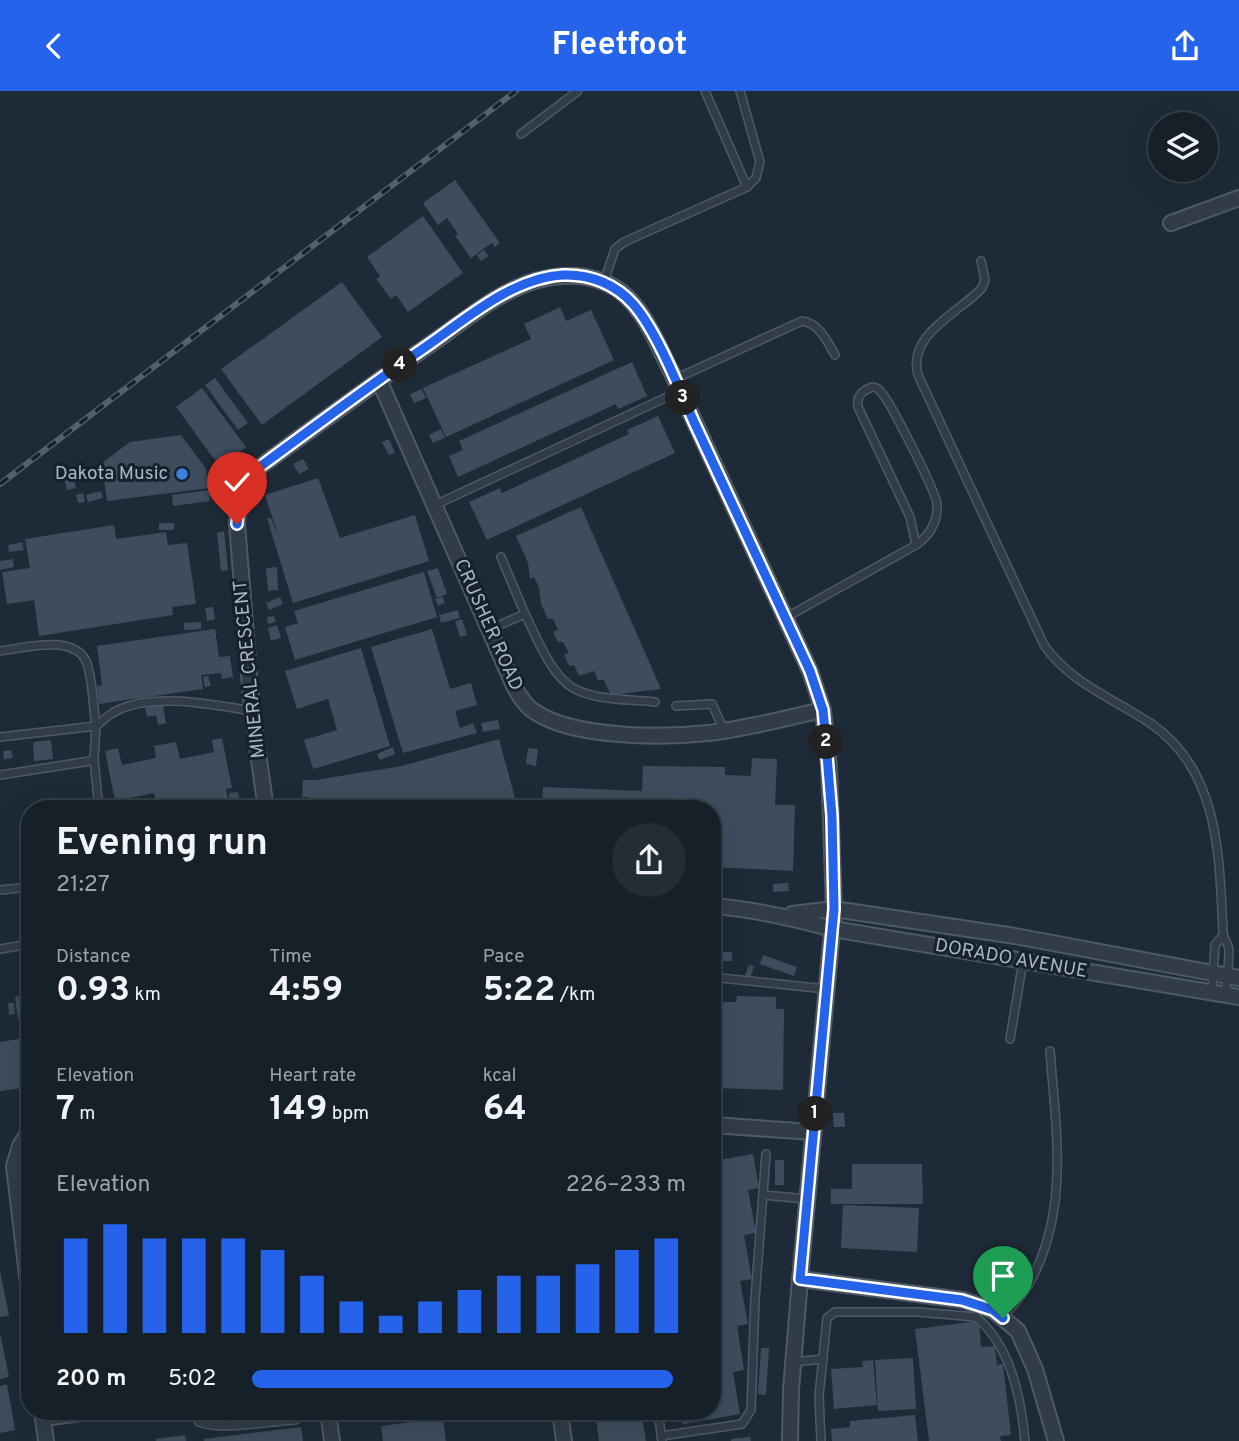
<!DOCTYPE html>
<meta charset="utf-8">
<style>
body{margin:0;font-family:Overpass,sans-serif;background:#232d35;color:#f1f3f6;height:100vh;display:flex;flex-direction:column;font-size:26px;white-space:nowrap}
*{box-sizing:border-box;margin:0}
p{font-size:23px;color:#9ea3a8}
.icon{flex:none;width:38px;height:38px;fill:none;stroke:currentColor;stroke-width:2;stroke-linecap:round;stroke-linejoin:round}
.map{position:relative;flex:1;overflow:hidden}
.sheet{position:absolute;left:21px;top:709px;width:700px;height:620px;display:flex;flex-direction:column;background:#162029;border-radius:28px;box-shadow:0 7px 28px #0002,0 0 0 2px #353e46}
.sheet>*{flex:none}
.controls{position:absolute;left:1148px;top:21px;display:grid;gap:14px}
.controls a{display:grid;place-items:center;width:70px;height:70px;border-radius:50%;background:#162029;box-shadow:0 7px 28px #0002,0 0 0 2px #353e46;font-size:35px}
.pin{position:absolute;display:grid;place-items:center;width:60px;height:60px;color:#fff;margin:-72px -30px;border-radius:50% 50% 50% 0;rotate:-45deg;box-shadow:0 0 7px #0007}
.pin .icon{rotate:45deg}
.km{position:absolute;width:35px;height:35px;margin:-18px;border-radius:50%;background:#222;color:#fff;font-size:19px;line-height:35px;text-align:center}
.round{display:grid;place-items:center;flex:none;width:74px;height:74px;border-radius:37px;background:#232d35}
.overview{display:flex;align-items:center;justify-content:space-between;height:119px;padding:0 35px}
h1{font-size:38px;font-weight:700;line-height:52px}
.stats{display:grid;grid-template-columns:repeat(3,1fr);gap:10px;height:119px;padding:7px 35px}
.stats div{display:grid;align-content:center}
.stats b{font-size:35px;font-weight:700}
.stats small{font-size:19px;font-weight:400}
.stats p{font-size:19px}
.chart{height:196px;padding:14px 35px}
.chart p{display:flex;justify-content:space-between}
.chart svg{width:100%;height:126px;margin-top:7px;stroke:#2563eb;stroke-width:6}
ul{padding:0 35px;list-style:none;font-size:23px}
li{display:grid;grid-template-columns:112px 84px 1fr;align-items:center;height:52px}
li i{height:18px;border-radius:9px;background:#2563eb}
header{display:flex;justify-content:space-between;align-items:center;height:91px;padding:0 35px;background:#2563eb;color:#fff;font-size:32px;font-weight:700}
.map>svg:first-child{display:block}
.building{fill:#3e4c5d}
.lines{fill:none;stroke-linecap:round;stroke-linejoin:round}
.service-casing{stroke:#4f5966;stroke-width:10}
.minor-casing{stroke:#4f5966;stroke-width:18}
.service{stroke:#313c48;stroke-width:7}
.minor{stroke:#313c48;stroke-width:14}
.rail-casing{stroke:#53606f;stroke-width:6}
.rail{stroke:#17212c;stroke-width:3.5;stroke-dasharray:10;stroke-linecap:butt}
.route-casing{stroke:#fff;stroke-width:14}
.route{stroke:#2563eb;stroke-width:9}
.shop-dot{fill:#3f7fe0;stroke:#17212c;stroke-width:2.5}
.labels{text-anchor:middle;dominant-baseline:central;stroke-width:6;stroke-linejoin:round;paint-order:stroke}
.poi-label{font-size:19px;fill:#abb6c5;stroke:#17212c;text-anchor:end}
.street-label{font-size:19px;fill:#abb6c5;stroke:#17212c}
</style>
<header><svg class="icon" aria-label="back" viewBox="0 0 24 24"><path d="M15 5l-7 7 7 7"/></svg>Fleetfoot<svg class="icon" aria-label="share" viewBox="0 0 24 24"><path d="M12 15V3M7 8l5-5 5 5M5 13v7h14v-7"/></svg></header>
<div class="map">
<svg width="1239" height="1350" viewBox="0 0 1239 1350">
<rect width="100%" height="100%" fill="#1e2a37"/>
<g class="building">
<polygon points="455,89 500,152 495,156 492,152 471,167 455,145 458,143 447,127 438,134 423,112"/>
<polygon points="423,125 463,182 408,221 396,204 391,208 376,188 380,185 367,166"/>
<polygon points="484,159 489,165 481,170 477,164"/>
<polygon points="342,191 382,246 262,334 221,278"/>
<polygon points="560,216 566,230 591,219 614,269 446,346 423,297 531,248 524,233"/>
<polygon points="632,271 647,305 618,318 616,313 458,386 449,365 463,359 459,350"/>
<polygon points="215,287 248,332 238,339 205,294"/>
<polygon points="202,297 246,356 220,376 176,316"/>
<polygon points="422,298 426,307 414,312 410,303"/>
<polygon points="658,325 675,362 487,449 469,411 500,397 502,402 629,343 627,339"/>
<polygon points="441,338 445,347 433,352 429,344"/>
<polygon points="181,344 206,378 209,397 107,410 102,372 130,351"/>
<polygon points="389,348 395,362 389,364 382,351"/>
<polygon points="303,368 309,378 299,383 293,373"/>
<polygon points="73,383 76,397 67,399 64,386"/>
<polygon points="318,387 340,447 415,424 429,470 293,512 267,427 271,427 279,447 265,404"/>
<polygon points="209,399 210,410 173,415 172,404"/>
<polygon points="101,400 103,407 88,411 86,404"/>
<polygon points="83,402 85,411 78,412 76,404"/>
<polygon points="581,416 661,598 611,604 604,589 598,589 594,580 579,585 574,574 569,575 564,564 569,562 563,551 558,551 553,541 558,539 553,528 548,528 541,513 539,496 534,486 530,488 528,472 516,445"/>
<rect x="159" y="432" width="15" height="7"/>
<polygon points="114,434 116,448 166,441 168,454 187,452 196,513 172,516 173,524 39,545 34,509 7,513 2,481 30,477 25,448"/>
<polygon points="224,440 228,479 221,480 217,442"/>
<polygon points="22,451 24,459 9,461 8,454"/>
<polygon points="13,468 14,476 0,479 0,470"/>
<polygon points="277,476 278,499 268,500 266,477"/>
<polygon points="438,477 447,503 437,507 427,480"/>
<polygon points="424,481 437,526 295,569 285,536 298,532 294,520"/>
<polygon points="280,506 283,513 269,519 266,512"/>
<polygon points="443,506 445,512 438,515 435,508"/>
<polygon points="213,516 215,528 207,530 205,517"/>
<polygon points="458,519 460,527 441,532 439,524"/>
<polygon points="274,525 276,531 268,533 267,526"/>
<polygon points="462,528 467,544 460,546 455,530"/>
<polygon points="201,531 201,538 184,539 184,532"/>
<polygon points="277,534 281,547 271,550 268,537"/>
<polygon points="215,538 219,566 230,565 233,586 222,588 221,582 201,584 203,598 99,613 97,595 102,594 97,555"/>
<polygon points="432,538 450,598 471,592 477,614 455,620 460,637 473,632 477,642 403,662 371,556"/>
<polygon points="361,557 390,655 313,678 304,649 337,639 328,608 297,618 285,580"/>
<polygon points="208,585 211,595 205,596 203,586"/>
<polygon points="163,614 166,632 158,634 156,624 147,626 145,617"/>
<polygon points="498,629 500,638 483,641 481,632"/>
<polygon points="222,647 232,697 226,698 230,718 125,718 156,710 154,702 115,710 105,660 118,657 122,674 156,667 154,655 176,651 180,668 214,661 212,649"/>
<polygon points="499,648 518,718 309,718 309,706 302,706 303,689 316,689 402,675"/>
<polygon points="51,649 53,668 34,670 33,651"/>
<polygon points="393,656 395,663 380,669 377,663"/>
<polygon points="528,657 538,658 536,675 526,673"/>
<polygon points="11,659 13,667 4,668 3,660"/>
<polygon points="752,667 777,668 775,714 795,714 793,780 712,776 712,718 542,718 543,696 642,700 643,675 725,676 725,684 751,685"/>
<polygon points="238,701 240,714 230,715 229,702"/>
<polygon points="788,792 789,800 773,801 773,793"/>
<rect x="717" y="861" width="15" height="9"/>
<polygon points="763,864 797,876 794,885 760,873"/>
<polygon points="749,874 754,875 749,890 744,888"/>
<polygon points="20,905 23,927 18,928 15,906"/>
<polygon points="737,905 776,906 776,918 784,918 783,999 712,997 712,911 736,911"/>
<polygon points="8,912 14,912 15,923 9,924"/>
<polygon points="24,947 30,996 0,1000 0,951"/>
<polygon points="833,1022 844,1022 845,1036 834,1036"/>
<polygon points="753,1063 759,1097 748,1099 756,1142 744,1144 752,1188 740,1190 748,1233 737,1235 744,1279 733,1281 740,1323 683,1333 680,1320 712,1320 712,1070"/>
<rect x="775" y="1069" width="9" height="25"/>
<polygon points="852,1073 922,1073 923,1113 831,1113 831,1098 852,1098"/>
<polygon points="843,1114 919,1117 917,1161 841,1157"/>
<polygon points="0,1180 9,1225 0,1226"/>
<polygon points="979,1230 981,1256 995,1255 997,1274 1003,1273 1011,1344 1000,1345 1001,1350 929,1350 915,1238"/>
<polygon points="0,1242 9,1286 0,1288"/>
<polygon points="761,1257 769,1257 766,1304 758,1303"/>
<polygon points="913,1267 916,1318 878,1320 875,1269"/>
<polygon points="873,1269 877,1314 834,1318 831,1278 863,1276 862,1270"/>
<polygon points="7,1293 15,1339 0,1342 0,1295"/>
<polygon points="243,1320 252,1320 253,1328 244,1329"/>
<polygon points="379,1320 443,1320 444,1321 381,1330"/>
<polygon points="595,1320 641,1320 646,1350 599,1350"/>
<polygon points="215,1323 216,1332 207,1333 206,1324"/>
<polygon points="915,1324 918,1350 832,1350 831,1338 850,1336 850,1330"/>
<polygon points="443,1327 446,1350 383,1350 381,1335"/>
<polygon points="301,1336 303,1350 204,1350 204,1348"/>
<polygon points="185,1344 186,1350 156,1350 156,1348"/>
<polygon points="750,1346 751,1350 731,1350 731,1348"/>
</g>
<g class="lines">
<defs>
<g id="service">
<polyline points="705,0 747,96"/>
<polyline points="521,43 578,0"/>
<path d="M981 170 985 189 982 197C959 222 907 243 918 284L1044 554C1069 591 1114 608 1150 632 1220 679 1219 766 1223 840 1223 848 1229 853 1229 860 1229 874 1227 889 1225 903"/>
<polyline points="604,191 615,158 624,151 747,96 756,87 760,71 740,0"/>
<path d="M675 288 802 230C819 232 827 250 835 264"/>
<polyline points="435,414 680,300"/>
<polyline points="501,466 525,523"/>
<path d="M785 527 916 454C930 444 938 430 937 413 936 401 890 310 881 301 877 296 877 297 872 296 862 300 856 305 858 316L910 426 916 454"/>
<path d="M490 538 525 523C536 545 551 584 573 597 596 610 630 608 655 611"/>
<path d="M0 560C24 557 73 543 86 570 93 586 93 617 96 635 102 631 107 625 114 621 151 601 212 613 252 620"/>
<polyline points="676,615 712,613 724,639"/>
<polyline points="0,646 96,635 94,668 90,670 0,684"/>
<polyline points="94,668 99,718"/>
<polyline points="0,799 30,796"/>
<polyline points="0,858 30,853"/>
<polyline points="712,886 826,898"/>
<polyline points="1212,901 1215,854 1223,844"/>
<polyline points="1010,948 1023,870"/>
<polyline points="763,1104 807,1108"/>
<path d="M1003 1227C1011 1216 1022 1205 1029 1193 1070 1120 1056 1039 1050 960"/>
<polyline points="794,1271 823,1268"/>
<path d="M196 1320 199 1331C219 1340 271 1330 295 1329"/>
<polyline points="658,1320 662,1350"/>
<polyline points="661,1345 742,1333 751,1319 755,1208 766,1063"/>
<path d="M821 1350 819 1305 827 1227 835 1221H918L976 1226C1011 1255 1021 1307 1025 1350"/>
</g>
<g id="minor">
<polyline points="1171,132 1239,107"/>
<path d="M379 289 515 597C520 606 526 616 535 621 574 647 661 647 708 642 746 638 785 627 823 619"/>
<path d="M266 718 252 620 237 433C239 405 243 396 261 375 320 332 378 289 438 248 469 226 501 199 538 189 566 182 596 183 620 200 645 219 657 253 671 280L810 580 823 619 829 675 834 818 800 1188 791 1299 790 1350"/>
<path d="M712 815C754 818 793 827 833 838L1239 906"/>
<polyline points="792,823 834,818 1015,845 1239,887"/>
<polyline points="712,1034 813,1041"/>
<polyline points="30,1039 20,1055 14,1075 30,1210"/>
<polyline points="800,1188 963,1209 993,1219 1018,1240 1035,1278 1056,1350"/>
<polyline points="42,1320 46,1350"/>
<polyline points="328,1320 332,1350"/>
<polyline points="560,1320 564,1350"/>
<polyline points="43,1327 96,1320"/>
</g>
</defs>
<use href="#service" class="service-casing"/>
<use href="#minor" class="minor-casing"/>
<use href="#service" class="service"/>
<use href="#minor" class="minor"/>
<defs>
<polyline id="rail" points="0,393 516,0"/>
</defs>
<use href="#rail" class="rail-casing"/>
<use href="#rail" class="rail"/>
</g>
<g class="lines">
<defs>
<path id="route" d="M237 433C239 405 244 396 261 375 315 335 369 295 424 257 465 229 511 187 563 184 590 183 616 193 634 214 657 241 679 297 694 331 733 414 772 497 810 580L823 619 825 640 832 725 834 818 800 1188 962 1209 993 1219 1003 1227"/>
</defs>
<use href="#route" class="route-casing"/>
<use href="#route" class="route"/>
</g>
<circle class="shop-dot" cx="182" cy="383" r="7"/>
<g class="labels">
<g class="poi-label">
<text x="168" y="383">Dakota Music</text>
</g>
<g class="street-label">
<text transform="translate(488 534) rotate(66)">CRUSHER ROAD</text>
<text transform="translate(250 578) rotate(-96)">MINERAL CRESCENT</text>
<text transform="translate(1011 868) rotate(10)">DORADO AVENUE</text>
</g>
</g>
</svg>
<div class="controls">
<a><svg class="icon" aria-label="layers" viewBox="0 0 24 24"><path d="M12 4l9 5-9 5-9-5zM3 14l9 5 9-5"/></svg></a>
</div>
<div class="pin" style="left:1003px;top:1227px;background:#1e9e55"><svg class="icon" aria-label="arrive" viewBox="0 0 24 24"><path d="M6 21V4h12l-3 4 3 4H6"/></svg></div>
<div class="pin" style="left:237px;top:433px;background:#d93025"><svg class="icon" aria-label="check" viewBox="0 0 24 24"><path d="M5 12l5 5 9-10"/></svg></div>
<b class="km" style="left:815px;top:1023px">1</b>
<b class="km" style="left:826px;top:651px">2</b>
<b class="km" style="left:683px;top:307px">3</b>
<b class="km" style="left:400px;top:274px">4</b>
<section class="sheet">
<div class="overview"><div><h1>Evening run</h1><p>21:27</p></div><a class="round"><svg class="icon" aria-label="share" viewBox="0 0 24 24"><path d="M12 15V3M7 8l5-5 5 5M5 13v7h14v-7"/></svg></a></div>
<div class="stats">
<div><p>Distance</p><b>0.93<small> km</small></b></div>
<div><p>Time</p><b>4:59</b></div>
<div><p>Pace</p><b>5:22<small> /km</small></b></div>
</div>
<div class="stats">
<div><p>Elevation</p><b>7<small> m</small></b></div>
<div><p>Heart rate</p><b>149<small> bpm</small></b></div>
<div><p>kcal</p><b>64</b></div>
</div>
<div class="chart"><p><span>Elevation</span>226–233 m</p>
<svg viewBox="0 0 160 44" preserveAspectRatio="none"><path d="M5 44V11M15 44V6M25 44V11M35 44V11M45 44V11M55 44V15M65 44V24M75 44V33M85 44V38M95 44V33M105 44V29M115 44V24M125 44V24M135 44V20M145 44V15M155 44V11"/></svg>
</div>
<ul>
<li><b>200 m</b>5:02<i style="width:97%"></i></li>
</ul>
</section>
</div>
